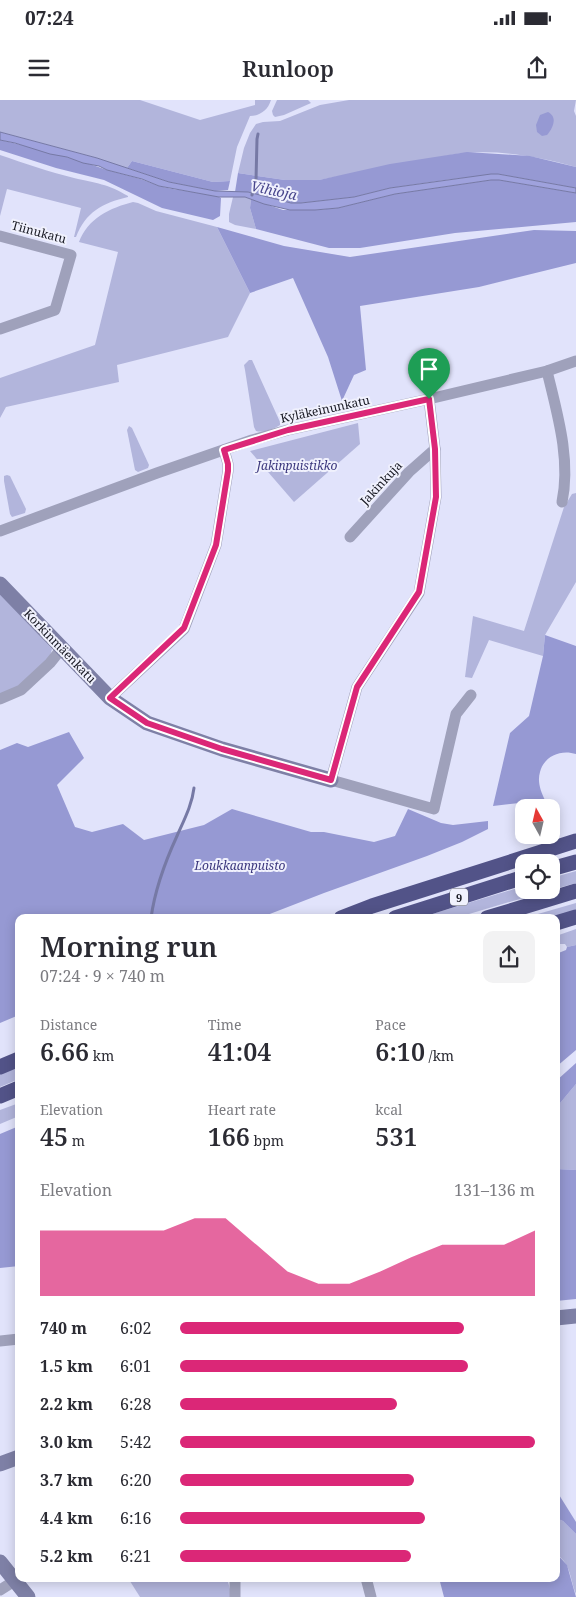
<!DOCTYPE html>
<meta charset="utf-8">
<style>
body{margin:0;font-family:"Noto Serif",serif;background:#f2f2f3;color:#2b2b33;height:100vh;display:flex;flex-direction:column;font-size:19px;white-space:nowrap}
*{box-sizing:border-box;margin:0}
p{font-size:16px;color:#7c7c81}
.icon{flex:none;width:28px;height:28px;fill:none;stroke:currentColor;stroke-width:2;stroke-linecap:round;stroke-linejoin:round}
.map{position:relative;flex:1;overflow:hidden}
.panel{position:absolute;left:15px;top:814px;width:545px;height:668px;display:flex;flex-direction:column;background:#fff;border-radius:10px;box-shadow:0 2px 12px #0003}
.panel>*{flex:none}
.needle{width:32px;rotate:352deg}
.tools{position:absolute;left:515px;top:699px;display:grid;gap:10px}
.tools a{display:grid;place-items:center;width:45px;height:45px;border-radius:10px;background:#fff;box-shadow:0 2px 12px #0003;font-size:25px}
.pin{position:absolute;display:grid;place-items:center;width:42px;height:42px;color:#fff;margin:-51px -21px;border-radius:50% 50% 50% 0;rotate:-45deg;box-shadow:0 0 5px #0007}
.pin .icon{rotate:45deg}
.round{display:grid;place-items:center;flex:none;width:52px;height:52px;border-radius:10px;background:#f2f2f3}
.head{display:flex;align-items:center;justify-content:space-between;height:85px;padding:0 25px}
h1{font-size:28px;font-weight:600;line-height:38px}
.metrics{display:grid;grid-template-columns:repeat(3,1fr);gap:8px;height:85px;padding:5px 25px}
.metrics div{display:grid;align-content:center}
.metrics b{font-size:25px;font-weight:600}
.metrics small{font-size:14px;font-weight:400}
.metrics p{font-size:14px}
.chart{height:140px;padding:10px 25px}
.chart p{display:flex;justify-content:space-between}
.chart svg{width:100%;height:90px;margin-top:5px;fill:#db2777;opacity:.7}
ul{padding:0 25px;list-style:none;font-size:16px}
li{display:grid;grid-template-columns:80px 60px 1fr;align-items:center;height:38px}
li i{height:12px;border-radius:6px;background:#db2777}
.status{display:flex;justify-content:space-between;align-items:center;height:35px;padding:0 25px;background:#fff;direction:ltr}
.status svg{height:14px;fill:currentColor}
header{display:flex;justify-content:space-between;align-items:center;height:65px;padding:0 25px;background:#fff;font-size:22px;font-weight:600}
.map>svg:first-child{display:block}
.green{fill:#b2b5dc}
.forest{fill:#9699d3}
.water{fill:#9fa2dd;stroke:#7679a5}
.lines{fill:none;stroke-linecap:round;stroke-linejoin:round}
.stream{stroke:#7679a5;stroke-width:3}
.street{stroke:#9fa1bb;stroke-width:11}
.secondary{stroke:#7e80a6;stroke-width:15}
.highway{stroke:#525388;stroke-width:15}
.route-casing{stroke:#fff;stroke-width:10}
.route{stroke:#db2777;stroke-width:6}
.labels{text-anchor:middle;dominant-baseline:central;stroke-width:4;stroke-linejoin:round;paint-order:stroke}
.shield{fill:#f0f1fd;stroke:#595a64;stroke-width:1}
.shield-label{font-size:11px;font-weight:bold;fill:#181923}
.street-label{font-size:12px;fill:#181923;stroke:#f0f1fd}
.park-label{font-size:12px;font-style:italic;fill:#3b377d;stroke:#f0f1fd}
.water-label{font-size:14px;font-style:italic;fill:#48468d;stroke:#f0f1fd}
</style>
<div class="status"><b>07:24</b><svg viewBox="0 0 49 12"><path d="M0 12V9h3v3zM5 12V6h3v6zM10 12V3h3v9zM15 12V0h3v12zM26 1h20v11H26zM47 4h2v5h-2z"/></svg></div>
<header><svg class="icon" aria-label="menu" viewBox="0 0 24 24"><path d="M4 6h16M4 12h16M4 18h16"/></svg>Runloop<svg class="icon" aria-label="share" viewBox="0 0 24 24"><path d="M12 15V3M7 8l5-5 5 5M5 13v7h14v-7"/></svg></header>
<div class="map">
<svg width="576" height="1497" viewBox="0 0 576 1497">
<rect width="100%" height="100%" fill="#e1e3fb"/>
<g class="green">
<path d="M0 0H140L200 20 255 5V0H271C268 10 260 16 250 16L237 47 230 81 213 82 132 61 127 68 117 66 97 58 0 32Z"/>
<polygon points="277,0 308,0 311,3 284,15 275,17 273,15 272,11"/>
<path d="M349 0H576L574 11 576 16V67C536 56 498 49 456 54L319 80H285L238 73 244 48 250 33 256 24 263 22 280 21 320 5Z"/>
<path d="M0 55C24 63 49 72 74 78 96 83 108 84 128 96V97C102 103 86 112 76 137H74L81 108 7 89 0 116Z"/>
<polygon points="233,97 245,97 251,99 250,108 256,129 235,125 229,122 229,114"/>
<path d="M133 102 138 103 156 111 217 127 250 193 228 237 117 265 119 282 6 307 0 318V278L95 245 118 152 79 142C88 118 110 108 133 102Z"/>
<path d="M249 260H252L280 322V325C274 329 263 333 256 331L254 327 245 270 244 265Z"/>
<polygon points="358,323 360,344 294,402 250,351"/>
<polygon points="129,326 132,328 149,365 148,368 138,372 135,370 127,330"/>
<polygon points="7,375 10,376 26,409 25,413 12,417 10,414 4,381 4,376"/>
<polygon points="576,393 576,482 545,535 543,556 489,540 472,578 465,577 473,516 524,531 564,407 572,394"/>
<polygon points="0,493 52,549 50,556 17,588 0,595"/>
<polygon points="576,771 576,783 551,790 551,778"/>
<polygon points="524,786 524,790 550,790 459,817 419,818"/>
<polygon points="576,803 576,812 555,817 524,818"/>
<polygon points="576,829 576,845 567,847 565,844 556,844 556,836"/>
<polygon points="19,966 19,979 0,987 0,974"/>
<polygon points="576,984 576,1070 556,1069 556,1008"/>
<polygon points="19,1003 19,1016 0,1024 0,1010"/>
<path d="M556 1418 563 1421 576 1434V1494C572 1485 571 1474 567 1466 565 1461 560 1457 556 1453Z"/>
<polygon points="128,1478 227,1478 231,1493 230,1497 140,1497"/>
</g>
<g class="forest">
<path d="M548 12C558 17 553 28 547 35L542 36 537 32 536 25 540 15Z"/>
<path d="M0 40C36 48 73 58 107 70 117 73 127 75 137 78 145 80 151 83 159 86 179 91 200 92 219 97L221 98 220 116 213 120 162 108 104 80 56 68 0 50Z"/>
<polygon points="467,52 530,56 576,67 576,88 498,74 446,80 390,88 354,97 301,103 291,103 248,92 235,92 238,73 285,80 319,80 390,64"/>
<polygon points="132,61 213,82 230,81 228,90 215,91 169,82 127,68"/>
<polygon points="491,80 499,80 576,93 576,122 455,133 360,148 329,148 256,129 250,108 251,99 283,110 316,110 338,108 395,94"/>
<polygon points="217,127 284,146 350,157 534,130 576,131 576,163 479,187 360,206 366,270 354,275 342,301 328,257 293,178 250,193"/>
<path d="M545 535 576 546V654C561 649 544 656 540 672 537 682 541 692 545 700L493 706 510 633 529 616 543 556Z"/>
<polygon points="69,632 84,658 57,685 75,727 92,732 123,724 144,740 204,725 232,709 311,732 324,732 374,742 395,736 408,709 441,723 453,725 488,721 488,729 462,742 427,756 324,793 262,817 19,818 19,915 0,923 0,650 17,643 28,647"/>
<polygon points="576,845 576,950 556,967 556,854 566,850 567,847"/>
<polygon points="576,963 576,984 556,1008 556,981"/>
<polygon points="19,1026 19,1166 0,1168 0,1034"/>
<polygon points="556,1069 576,1070 576,1199 556,1201"/>
<polygon points="556,1390 576,1422 576,1434 563,1421 556,1418"/>
<polygon points="556,1453 567,1465 576,1497 444,1497 439,1478 556,1478"/>
</g>
<polygon class="water" points="0,32 97,58 169,82 215,91 248,92 291,103 301,103 354,97 390,88 491,74 498,74 576,88 576,93 499,80 491,80 395,94 338,108 315,110 290,110 264,104 245,97 219,97 159,86 142,79 107,70 99,66 83,63 67,57 50,54 15,43 0,40"/>
<g class="lines">
<g class="stream">
<polyline points="252,95 256,80 257,39 258,34"/>
<path d="M151 818C155 789 165 762 177 736 184 720 192 705 194 688"/>
</g>
<g class="street">
<polyline points="0,136 71,155 55,210 0,229"/>
<path d="M547 271C557 313 571 359 562 402"/>
<polyline points="429,299 435,349 436,397 419,493 357,587 331,680 434,709 456,614 471,595"/>
<polyline points="0,431 157,373 252,340 288,330 429,299 547,271 576,261"/>
<polyline points="350,437 409,372 435,349"/>
<polyline points="110,598 184,529 216,445 228,371 228,364 224,350"/>
<polyline points="0,599 21,590 50,563 62,548"/>
<polyline points="0,1241 19,1239"/>
<polyline points="366,1478 371,1497"/>
<polyline points="0,1490 19,1478"/>
<polyline points="235,1497 235,1478"/>
</g>
<g class="secondary">
<polyline points="0,484 110,598 147,623 222,649 331,680"/>
<polyline points="556,1218 576,1216"/>
<polyline points="0,1364 19,1357"/>
<polyline points="0,1462 28,1497"/>
</g>
<g class="highway">
<polyline points="551,769 576,762"/>
<polyline points="341,818 372,806 576,741"/>
<polyline points="395,818 524,777"/>
<polyline points="487,818 576,791"/>
<polyline points="556,823 576,817"/>
<polyline points="0,967 19,959"/>
<polyline points="0,996 19,988"/>
</g>
</g>
<g class="lines">
<defs>
<polygon id="route" points="429,299 435,349 436,397 419,492 357,587 331,680 222,649 147,623 110,598 184,528 216,445 228,371 228,364 224,350 288,330"/>
</defs>
<use href="#route" class="route-casing"/>
<use href="#route" class="route"/>
</g>
<g class="labels">
<rect class="shield" x="450" y="788.5" width="18" height="17" rx="4"/>
<g class="shield-label">
<text x="459" y="797">9</text>
</g>
<g class="street-label">
<text transform="translate(39 132) rotate(15)">Tiinukatu</text>
<text transform="translate(325 309) rotate(-12)">Kyläkeinunkatu</text>
<text transform="translate(381 383) rotate(-47)">Jakinkuja</text>
<text transform="translate(60 546) rotate(46)">Korkinmäenkatu</text>
</g>
<g class="park-label">
<text x="297" y="365">Jakinpuistikko</text>
<text x="240" y="765">Loukkaanpuisto</text>
</g>
<g class="water-label">
<text transform="translate(274 90) rotate(12)">Vihioja</text>
</g>
</g>
</svg>
<div class="tools">
<a><svg class="needle" viewBox="-14 -14 28 28"><path d="M0-13l5 13h-10z" fill="#e53935"/><path d="M0 13l5-13h-10z" fill="#7c7c81"/></svg></a>
<a><svg class="icon" aria-label="locate" viewBox="0 0 24 24"><circle cx="12" cy="12" r="6"/><path d="M12 2v4M12 18v4M2 12h4M18 12h4"/></svg></a>
</div>
<div class="pin" style="left:429px;top:299px;background:#1e9e55"><svg class="icon" aria-label="arrive" viewBox="0 0 24 24"><path d="M6 21V4h12l-3 4 3 4H6"/></svg></div>
<section class="panel">
<div class="head"><div><h1>Morning run</h1><p>07:24 · 9 × 740 m</p></div><a class="round"><svg class="icon" aria-label="share" viewBox="0 0 24 24"><path d="M12 15V3M7 8l5-5 5 5M5 13v7h14v-7"/></svg></a></div>
<div class="metrics">
<div><p>Distance</p><b>6.66<small> km</small></b></div>
<div><p>Time</p><b>41:04</b></div>
<div><p>Pace</p><b>6:10<small> /km</small></b></div>
</div>
<div class="metrics">
<div><p>Elevation</p><b>45<small> m</small></b></div>
<div><p>Heart rate</p><b>166<small> bpm</small></b></div>
<div><p>kcal</p><b>531</b></div>
</div>
<div class="chart"><p><span>Elevation</span>131–136 m</p>
<svg viewBox="0 0 160 44" preserveAspectRatio="none"><path d="M0 44V12L10 12L20 12L30 12L40 12L50 6L60 6L70 19L80 32L90 38L100 38L110 32L120 25L130 19L140 19L150 19L160 12V44z"/></svg>
</div>
<ul>
<li><b>740 m</b>6:02<i style="width:80%"></i></li>
<li><b>1.5 km</b>6:01<i style="width:81%"></i></li>
<li><b>2.2 km</b>6:28<i style="width:61%"></i></li>
<li><b>3.0 km</b>5:42<i style="width:100%"></i></li>
<li><b>3.7 km</b>6:20<i style="width:66%"></i></li>
<li><b>4.4 km</b>6:16<i style="width:69%"></i></li>
<li><b>5.2 km</b>6:21<i style="width:65%"></i></li>
</ul>
</section>
</div>
